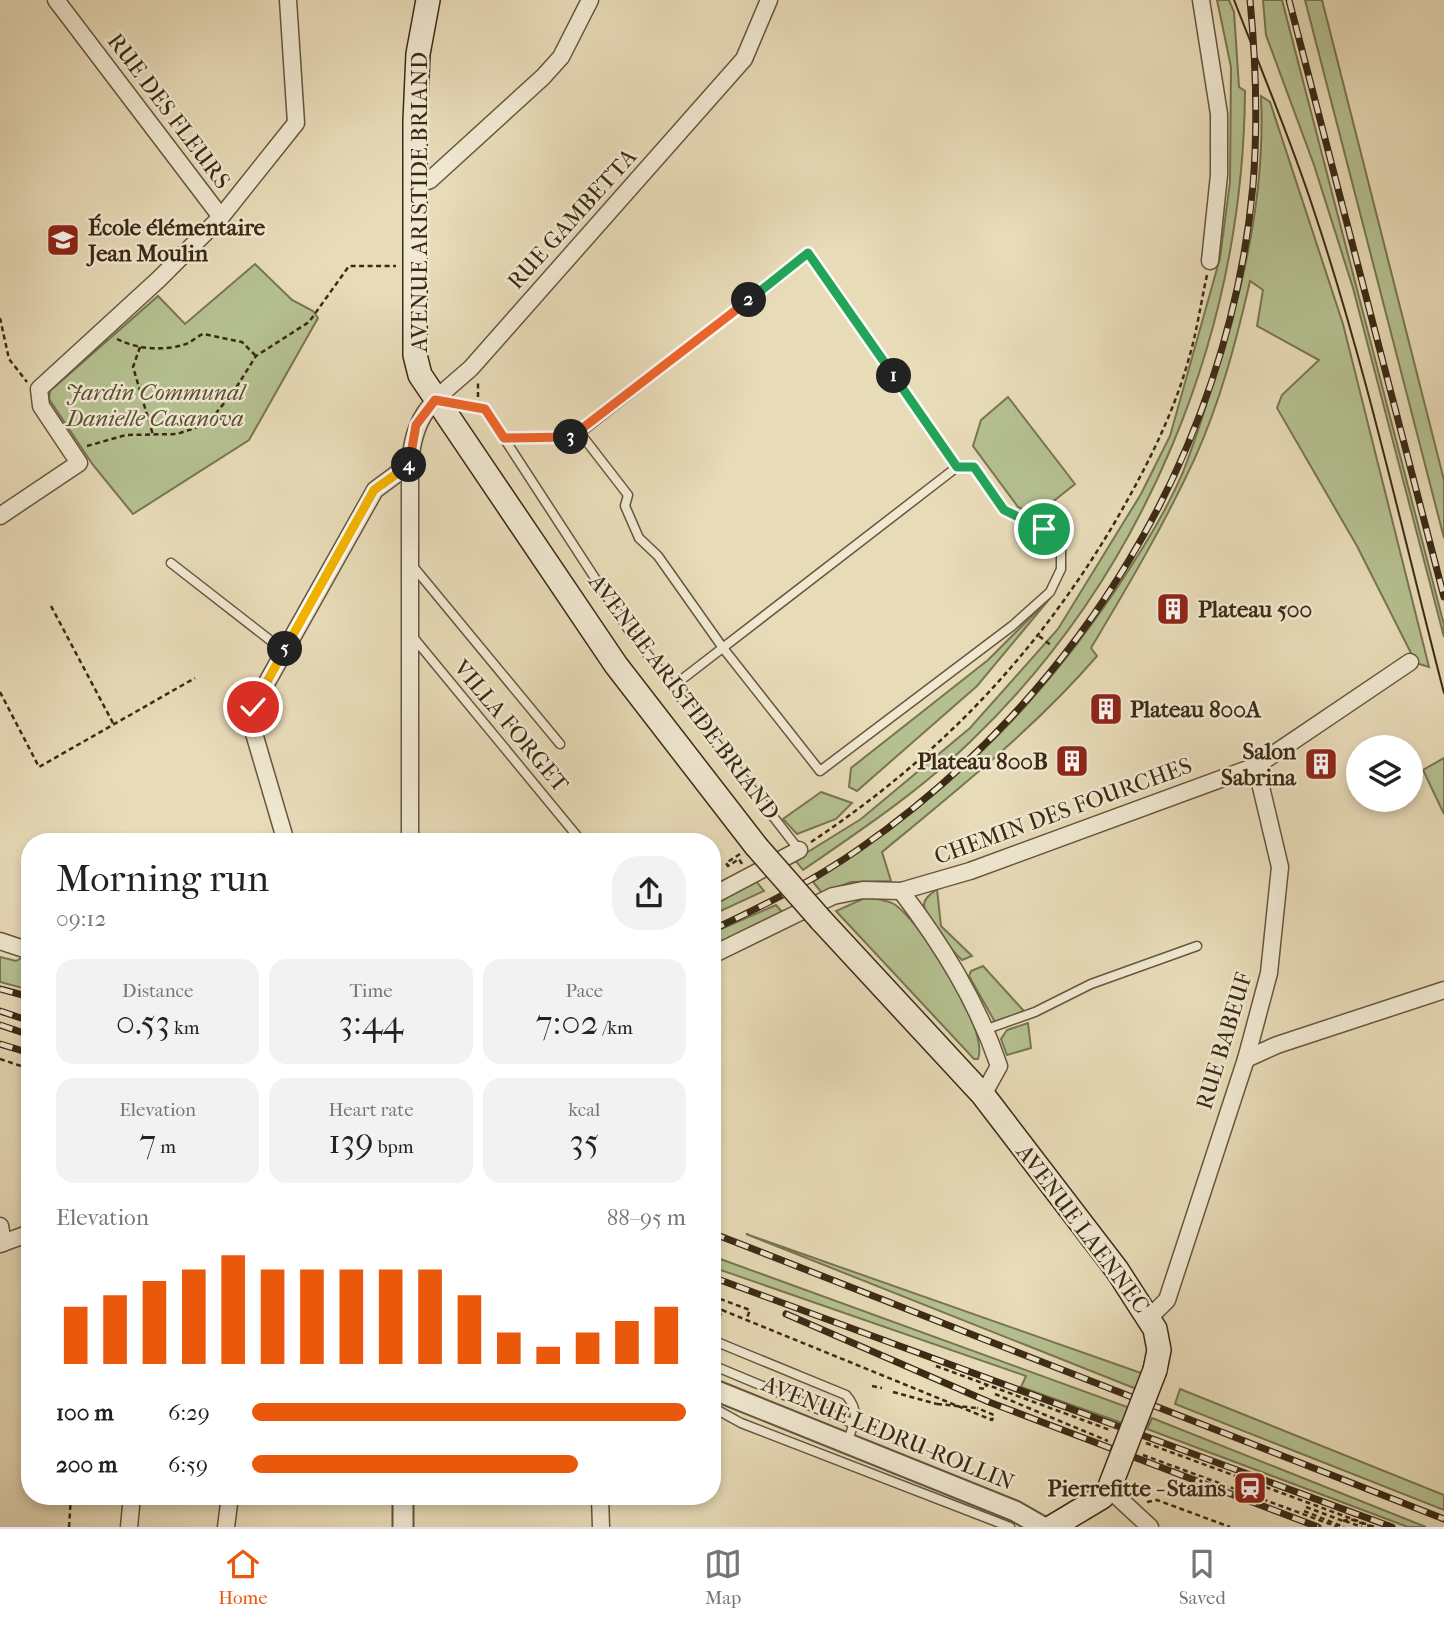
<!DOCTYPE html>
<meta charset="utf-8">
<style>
body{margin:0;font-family:"IM FELL French Canon",serif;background:#f2f2f2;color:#222;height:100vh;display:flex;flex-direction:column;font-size:26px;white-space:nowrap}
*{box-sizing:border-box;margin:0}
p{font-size:23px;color:#767676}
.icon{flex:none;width:38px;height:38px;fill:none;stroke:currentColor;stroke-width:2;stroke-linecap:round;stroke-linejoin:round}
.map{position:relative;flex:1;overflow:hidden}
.sheet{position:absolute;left:21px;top:833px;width:700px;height:672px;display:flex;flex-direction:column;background:#fff;border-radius:28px;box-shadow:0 4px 10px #0003}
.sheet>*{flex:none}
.buttons{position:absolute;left:1346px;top:735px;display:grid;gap:14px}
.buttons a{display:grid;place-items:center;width:77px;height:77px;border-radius:50%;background:#fff;box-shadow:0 4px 10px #0003;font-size:35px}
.pin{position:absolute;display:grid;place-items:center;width:60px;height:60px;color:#fff;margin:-30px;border:4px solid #fff;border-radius:50%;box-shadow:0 2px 7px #0007}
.km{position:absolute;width:35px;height:35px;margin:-18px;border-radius:50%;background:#222;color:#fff;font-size:19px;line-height:35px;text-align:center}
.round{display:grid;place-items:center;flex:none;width:74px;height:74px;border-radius:28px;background:#f2f2f2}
.headline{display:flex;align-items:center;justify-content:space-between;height:119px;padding:0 35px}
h1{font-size:38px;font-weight:600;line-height:52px}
.metrics{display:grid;grid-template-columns:repeat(3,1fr);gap:10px;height:119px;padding:7px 35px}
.metrics div{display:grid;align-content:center;border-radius:18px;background:#f2f2f2;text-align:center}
.metrics b{font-size:35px;font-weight:600}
.metrics small{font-size:19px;font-weight:400}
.metrics p{font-size:19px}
.chart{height:196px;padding:14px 35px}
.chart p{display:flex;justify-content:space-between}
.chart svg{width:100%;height:126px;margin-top:7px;stroke:#ea580c;stroke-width:6}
ul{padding:0 35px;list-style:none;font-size:23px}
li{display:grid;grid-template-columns:112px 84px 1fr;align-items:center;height:52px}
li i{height:18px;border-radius:9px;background:#ea580c}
.tab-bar{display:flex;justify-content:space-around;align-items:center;height:98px;border-top:2px solid #e0e0e0;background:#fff;font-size:19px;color:#767676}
.tab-bar a{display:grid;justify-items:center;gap:4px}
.tab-bar .selected{color:#ea580c}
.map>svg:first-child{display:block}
.green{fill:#b5c090;stroke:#787552;stroke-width:2}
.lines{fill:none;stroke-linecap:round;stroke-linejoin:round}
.service-casing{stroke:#66563d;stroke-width:11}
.minor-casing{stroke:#66563d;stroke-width:19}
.tertiary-casing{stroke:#66563d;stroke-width:23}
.secondary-casing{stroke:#3b2a14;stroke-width:26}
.path{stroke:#3b2a14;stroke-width:2.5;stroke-dasharray:5 3.5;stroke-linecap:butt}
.service{stroke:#f0e8d1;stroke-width:8}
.minor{stroke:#f0e8d1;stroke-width:16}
.tertiary{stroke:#f0e8d1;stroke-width:19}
.secondary{stroke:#f0e8d1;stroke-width:23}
.tram{stroke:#3b2a14;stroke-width:2}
.rail-casing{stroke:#3b2a14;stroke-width:7}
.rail{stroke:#f0e8d1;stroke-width:4.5;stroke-dasharray:13;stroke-linecap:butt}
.secondary-bridge-casing{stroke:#3b2a14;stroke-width:26;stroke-linecap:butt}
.path-bridge{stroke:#3b2a14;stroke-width:2.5;stroke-dasharray:5 3.5;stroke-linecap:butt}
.secondary-bridge{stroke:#f0e8d1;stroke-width:23}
.split-1-casing{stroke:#fff;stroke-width:14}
.split-2-casing{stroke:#fff;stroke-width:14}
.split-3-casing{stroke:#fff;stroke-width:14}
.split-4-casing{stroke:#fff;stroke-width:14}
.split-5-casing{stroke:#fff;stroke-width:14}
.split-6-casing{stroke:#fff;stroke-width:14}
.split-1{stroke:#22a559;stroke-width:9}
.split-2{stroke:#22a559;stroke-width:9}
.split-3{stroke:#f0652b;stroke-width:9}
.split-4{stroke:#f0652b;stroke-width:9}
.split-5{stroke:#f5b400;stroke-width:9}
.split-6{stroke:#f5b400;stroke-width:9}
.labels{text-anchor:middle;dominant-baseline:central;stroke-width:5;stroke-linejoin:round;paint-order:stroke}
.street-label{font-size:23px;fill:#3b2a14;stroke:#f0e8d1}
.poi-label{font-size:23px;font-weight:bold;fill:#3b2a14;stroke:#f0e8d1;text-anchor:start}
.park-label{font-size:23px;font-style:italic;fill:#5a5033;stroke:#f0e8d1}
</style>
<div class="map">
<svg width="1444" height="1527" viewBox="0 0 1444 1527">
<rect width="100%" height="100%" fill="#e8dbb8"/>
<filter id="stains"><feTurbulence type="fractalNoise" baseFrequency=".00286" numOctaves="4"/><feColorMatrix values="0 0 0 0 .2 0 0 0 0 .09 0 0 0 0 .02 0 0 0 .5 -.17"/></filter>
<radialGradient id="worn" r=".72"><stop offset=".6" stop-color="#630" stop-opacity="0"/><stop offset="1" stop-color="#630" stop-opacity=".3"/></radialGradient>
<g class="green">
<path d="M1217 0H1229L1234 12 1239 87 1245 91C1243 333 1146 573 971 741 920 791 861 830 803 870L795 860 861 819 970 728 1058 629 1141 494 1170 436 1220 258 1230 182 1231 67Z"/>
<polygon points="1263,0 1282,0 1444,625 1444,637 1353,288 1314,165 1266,35"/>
<polygon points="1305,0 1322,0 1444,480 1444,538"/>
<path d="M1261 96 1270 102 1343 324 1429 667 1416 663 1357 546 1277 408 1282 395 1319 360 1257 326 1263 290 1250 281C1236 342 1220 403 1194 460 1164 525 1128 586 1091 648L1097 656C1033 730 957 790 882 852L891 881 851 882 822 893 813 882C940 801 1030 717 1115 591 1140 553 1165 514 1183 472 1199 431 1212 388 1224 346 1249 265 1265 181 1261 96Z"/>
<polygon points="255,264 292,300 313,311 318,318 249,440 133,514 93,465 49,399 50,391 158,296 185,324"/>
<polygon points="1008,397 1075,484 1036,515 1018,507 973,446 981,420"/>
<polygon points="1051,597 977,686 857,791 849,787 851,768 988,660"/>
<polygon points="1444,758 1444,814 1423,770"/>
<polygon points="821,792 852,803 836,819 797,834 783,819"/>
<polygon points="756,881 764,891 712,915 712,902"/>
<path d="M937 889 941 926 972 956 962 960C953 952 925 917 924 905 924 898 932 893 937 889Z"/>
<path d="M867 897C876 899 887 900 894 904 920 921 990 1029 978 1059H974L836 911Z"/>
<polygon points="776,905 788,919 712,953 712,933"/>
<polygon points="0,957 16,961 23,957 30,959 30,990 0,982"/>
<polygon points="983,966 1024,1011 995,1022 969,976 971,971"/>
<polygon points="1028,1023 1031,1048 1007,1055 1001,1039 1007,1030"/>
<polygon points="746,1234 1141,1373 1139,1390"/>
<polygon points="712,1256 1130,1408 1125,1424 1021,1387 1026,1376 712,1267"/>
<polygon points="1180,1389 1444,1495 1444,1510 1175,1404"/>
<polygon points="1152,1418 1426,1527 1408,1527 1147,1429"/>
</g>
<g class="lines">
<defs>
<g id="service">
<polyline points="445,402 485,409 630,632 799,850"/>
<polyline points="580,433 628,495 625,506 639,538 658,556 723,648 820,771 1012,626 1050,592 1061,569 1061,550 1053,538 1044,529 1004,510 974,467 957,467"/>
<polyline points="504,438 575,437 808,253 957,467 672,687"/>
<polyline points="171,563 284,651"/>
<polyline points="412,565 560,744"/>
<polyline points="413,637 582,842"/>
<polyline points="987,1029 1035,1012 1091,984 1197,946"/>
<path d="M712 1340 846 1395C861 1412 854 1424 847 1442"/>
<polyline points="712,1365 854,1424"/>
<polyline points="712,1407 741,1423 1010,1527"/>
</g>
<g id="minor">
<polyline points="56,0 221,217"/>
<polyline points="1201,0 1219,114 1219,175 1210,261"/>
<polyline points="414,186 430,180 543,77 561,57 590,0"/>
<polyline points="0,516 79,463 41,406 39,389 159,279 221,217 296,123 288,0"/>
<polyline points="286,842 253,730 253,707 375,490 410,464"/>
<path d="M410 842V464C414 411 434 401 471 368L744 59 769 0"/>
<path d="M901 891C942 945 977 1001 999 1066L983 1095"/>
<polyline points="712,896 799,850"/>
<polyline points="0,941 30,951"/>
<polyline points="712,955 833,896 863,890 901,891 970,871 1256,766 1410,662"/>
<polyline points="1246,1059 1277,1045 1444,990"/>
<polyline points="0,1226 3,1243"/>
<polyline points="0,1244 30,1233"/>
<polyline points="1150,1317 1167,1300 1246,1059 1269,973 1280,867 1256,766"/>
<polyline points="1109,1489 1150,1527"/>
<polyline points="600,1496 601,1527"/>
<polyline points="129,1527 132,1496"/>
<polyline points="226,1527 230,1496"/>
</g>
<g id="tertiary">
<polyline points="712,1389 1015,1511 1043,1527"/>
<polyline points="403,1527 403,1496"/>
</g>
<g id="secondary">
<polyline points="428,0 418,54 415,121 415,355 420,375 616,665 756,846"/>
<polyline points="821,920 983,1095 1117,1270 1155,1329 1159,1350 1155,1370"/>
<polyline points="1052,1527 1102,1497 1109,1489"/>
</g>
</defs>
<use href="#service" class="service-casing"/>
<use href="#minor" class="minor-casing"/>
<use href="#tertiary" class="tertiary-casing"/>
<use href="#secondary" class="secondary-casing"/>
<g class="path">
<polyline points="0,318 9,359 27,382"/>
<path d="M117 339C136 349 163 351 183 345 191 343 196 337 203 334L242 342 256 356"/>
<polyline points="140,347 133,367 153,435"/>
<polyline points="478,397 478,382"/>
<polyline points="87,446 126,435 177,434 201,426 212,418 234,391 256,356 309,322 349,266 396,266"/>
<polyline points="51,606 114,725"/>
<polyline points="1039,636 1052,646"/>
<polyline points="0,692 39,767 195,678"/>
<path d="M811 842C939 757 1037 654 1115 522 1145 470 1173 416 1189 358 1197 331 1201 302 1207 275"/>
<polyline points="740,854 726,863 728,866 739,859 742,864"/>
<polyline points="0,1059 30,1069"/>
<polyline points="712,1296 750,1310 746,1320"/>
<polyline points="716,1326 722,1310 992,1420 994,1415 977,1408"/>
<polyline points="936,1366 1110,1430"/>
<polyline points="872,1386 882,1388"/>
<polyline points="979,1388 985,1389 987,1384"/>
<polyline points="893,1392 937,1404"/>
<polyline points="995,1394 1108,1441"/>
<polyline points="1146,1443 1374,1527"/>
<polyline points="1143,1455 1338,1527"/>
<polyline points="1147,1502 1157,1500 1230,1527"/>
<polyline points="1306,1507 1343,1521"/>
<polyline points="1304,1511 1344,1527"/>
<polyline points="1345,1521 1362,1527"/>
<polyline points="69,1527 71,1496"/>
</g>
<use href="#service" class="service"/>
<use href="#minor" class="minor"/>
<use href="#tertiary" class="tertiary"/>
<use href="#secondary" class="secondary"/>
<path class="tram" d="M1234 0C1261 69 1290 138 1313 208 1366 366 1402 531 1444 693"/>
<defs>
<g id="rail">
<polyline points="1289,0 1444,597"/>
<path d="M712 930C763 906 813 881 859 849 1078 697 1229 452 1253 185 1258 123 1256 62 1250 0"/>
<polyline points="0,989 30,997"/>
<polyline points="0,1011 30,1021"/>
<polyline points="0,1025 30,1035"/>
<polyline points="0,1044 30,1053"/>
<polyline points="712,1233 1444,1519"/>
<polyline points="712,1277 1392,1527"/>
<polyline points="786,1314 989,1402 1318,1527"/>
</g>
</defs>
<use href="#rail" class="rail-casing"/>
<use href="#rail" class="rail"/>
<defs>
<g id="secondary-bridge">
<polyline points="756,846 821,920"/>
<polyline points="1109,1489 1155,1370"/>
</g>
</defs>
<use href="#secondary-bridge" class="secondary-bridge-casing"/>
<g class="path-bridge">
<polyline points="937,1404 977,1408"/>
<polyline points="1343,1521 1350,1519 1372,1527"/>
</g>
<use href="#secondary-bridge" class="secondary-bridge"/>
</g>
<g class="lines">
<defs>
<polyline id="split-1" points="894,376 957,467 974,467 1004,510 1044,529"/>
<polyline id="split-2" points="749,300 808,253 894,376"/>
<polyline id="split-3" points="571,437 749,300"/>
<polyline id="split-4" points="409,465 416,425 435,400 485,409 504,438 571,437"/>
<polyline id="split-5" points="285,649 374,490 409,465"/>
<polyline id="split-6" points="253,707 285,649"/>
</defs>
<use href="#split-1" class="split-1-casing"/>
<use href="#split-2" class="split-2-casing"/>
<use href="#split-3" class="split-3-casing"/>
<use href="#split-4" class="split-4-casing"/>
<use href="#split-5" class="split-5-casing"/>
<use href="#split-6" class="split-6-casing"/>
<use href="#split-1" class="split-1"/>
<use href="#split-2" class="split-2"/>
<use href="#split-3" class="split-3"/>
<use href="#split-4" class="split-4"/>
<use href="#split-5" class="split-5"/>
<use href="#split-6" class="split-6"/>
</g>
<defs>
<symbol id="school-square" viewBox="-11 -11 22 22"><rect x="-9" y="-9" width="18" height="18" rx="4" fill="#8f2418" stroke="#f0e8d1"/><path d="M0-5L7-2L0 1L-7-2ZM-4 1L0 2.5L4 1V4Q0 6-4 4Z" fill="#fff"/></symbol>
<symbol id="building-square" viewBox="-11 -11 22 22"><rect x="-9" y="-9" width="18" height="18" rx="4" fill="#8f2418" stroke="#f0e8d1"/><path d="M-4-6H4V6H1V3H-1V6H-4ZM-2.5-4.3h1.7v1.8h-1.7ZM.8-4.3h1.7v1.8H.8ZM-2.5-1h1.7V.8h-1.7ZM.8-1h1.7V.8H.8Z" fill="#fff"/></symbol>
<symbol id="station-square" viewBox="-11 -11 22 22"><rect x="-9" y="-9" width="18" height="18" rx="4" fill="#8f2418" stroke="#f0e8d1"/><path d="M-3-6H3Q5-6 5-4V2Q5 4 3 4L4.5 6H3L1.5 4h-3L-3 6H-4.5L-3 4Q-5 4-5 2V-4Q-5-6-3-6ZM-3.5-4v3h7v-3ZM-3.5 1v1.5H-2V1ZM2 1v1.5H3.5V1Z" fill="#fff"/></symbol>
</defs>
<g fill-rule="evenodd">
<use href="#school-square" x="44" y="221" width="38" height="38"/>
<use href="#building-square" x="1154" y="590" width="38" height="38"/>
<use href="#building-square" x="1087" y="690" width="38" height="38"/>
<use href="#building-square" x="1053" y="742" width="38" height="38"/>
<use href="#building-square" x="1302" y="745" width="38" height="38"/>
<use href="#station-square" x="1231" y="1469" width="38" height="38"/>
</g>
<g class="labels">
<g class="street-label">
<text transform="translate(169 111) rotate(53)">RUE DES FLEURS</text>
<text transform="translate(419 202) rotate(-90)">AVENUE ARISTIDE BRIAND</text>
<text transform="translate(572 219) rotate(-48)">RUE GAMBETTA</text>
<text transform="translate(684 697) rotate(53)">AVENUE ARISTIDE BRIAND</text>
<text transform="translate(511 726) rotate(50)">VILLA FORGET</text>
<text transform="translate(1063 811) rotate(-20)">CHEMIN DES FOURCHES</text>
<text transform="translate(1224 1041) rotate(-73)">RUE BABEUF</text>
<text transform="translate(1083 1229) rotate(53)">AVENUE LAENNEC</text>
<text transform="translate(888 1433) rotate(22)">AVENUE LEDRU-ROLLIN</text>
</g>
<g class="poi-label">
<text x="88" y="227">École élémentaire<tspan x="88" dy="26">Jean Moulin</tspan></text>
<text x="1198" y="609">Plateau 500</text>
<text x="1130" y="709">Plateau 800A</text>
<text x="1296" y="751" text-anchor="end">Salon<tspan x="1296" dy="26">Sabrina</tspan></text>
<text x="1048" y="761" text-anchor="end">Plateau 800B</text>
<text x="1226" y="1488" text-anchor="end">Pierrefitte - Stains</text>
</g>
<g class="park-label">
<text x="155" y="392">Jardin Communal<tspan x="155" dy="26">Danielle Casanova</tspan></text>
</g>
</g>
<rect width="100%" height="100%" filter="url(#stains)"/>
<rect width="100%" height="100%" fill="url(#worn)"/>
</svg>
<div class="buttons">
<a><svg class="icon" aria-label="layers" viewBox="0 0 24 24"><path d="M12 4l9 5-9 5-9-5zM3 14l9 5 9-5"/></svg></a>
</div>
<div class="pin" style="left:1044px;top:529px;background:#1e9e55"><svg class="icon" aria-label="arrive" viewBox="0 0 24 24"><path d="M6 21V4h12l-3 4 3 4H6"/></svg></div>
<div class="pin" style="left:253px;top:707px;background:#d93025"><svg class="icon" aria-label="check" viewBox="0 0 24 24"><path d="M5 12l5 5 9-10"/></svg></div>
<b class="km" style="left:894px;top:376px">1</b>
<b class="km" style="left:749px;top:300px">2</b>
<b class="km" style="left:571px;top:437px">3</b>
<b class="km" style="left:409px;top:465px">4</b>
<b class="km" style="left:285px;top:649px">5</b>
<section class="sheet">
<div class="headline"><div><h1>Morning run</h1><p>09:12</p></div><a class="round"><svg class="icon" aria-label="share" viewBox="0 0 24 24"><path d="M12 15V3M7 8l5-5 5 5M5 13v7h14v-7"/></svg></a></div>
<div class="metrics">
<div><p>Distance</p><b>0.53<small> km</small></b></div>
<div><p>Time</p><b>3:44</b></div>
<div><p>Pace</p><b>7:02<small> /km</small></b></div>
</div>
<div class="metrics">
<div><p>Elevation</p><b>7<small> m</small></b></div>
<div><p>Heart rate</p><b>139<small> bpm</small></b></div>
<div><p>kcal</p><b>35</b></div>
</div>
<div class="chart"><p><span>Elevation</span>88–95 m</p>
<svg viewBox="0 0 160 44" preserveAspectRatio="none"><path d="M5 44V24M15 44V20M25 44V15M35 44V11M45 44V6M55 44V11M65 44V11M75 44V11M85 44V11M95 44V11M105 44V20M115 44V33M125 44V38M135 44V33M145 44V29M155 44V24"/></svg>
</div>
<ul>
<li><b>100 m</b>6:29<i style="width:100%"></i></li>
<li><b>200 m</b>6:59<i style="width:75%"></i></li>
</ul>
</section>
</div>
<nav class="tab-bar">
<a class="selected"><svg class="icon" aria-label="home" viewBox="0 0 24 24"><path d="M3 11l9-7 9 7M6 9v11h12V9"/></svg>Home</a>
<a><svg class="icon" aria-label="map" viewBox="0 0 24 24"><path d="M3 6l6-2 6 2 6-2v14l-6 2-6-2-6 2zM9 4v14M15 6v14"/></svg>Map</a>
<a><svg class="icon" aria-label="saved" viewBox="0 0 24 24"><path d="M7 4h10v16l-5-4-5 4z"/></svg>Saved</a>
</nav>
